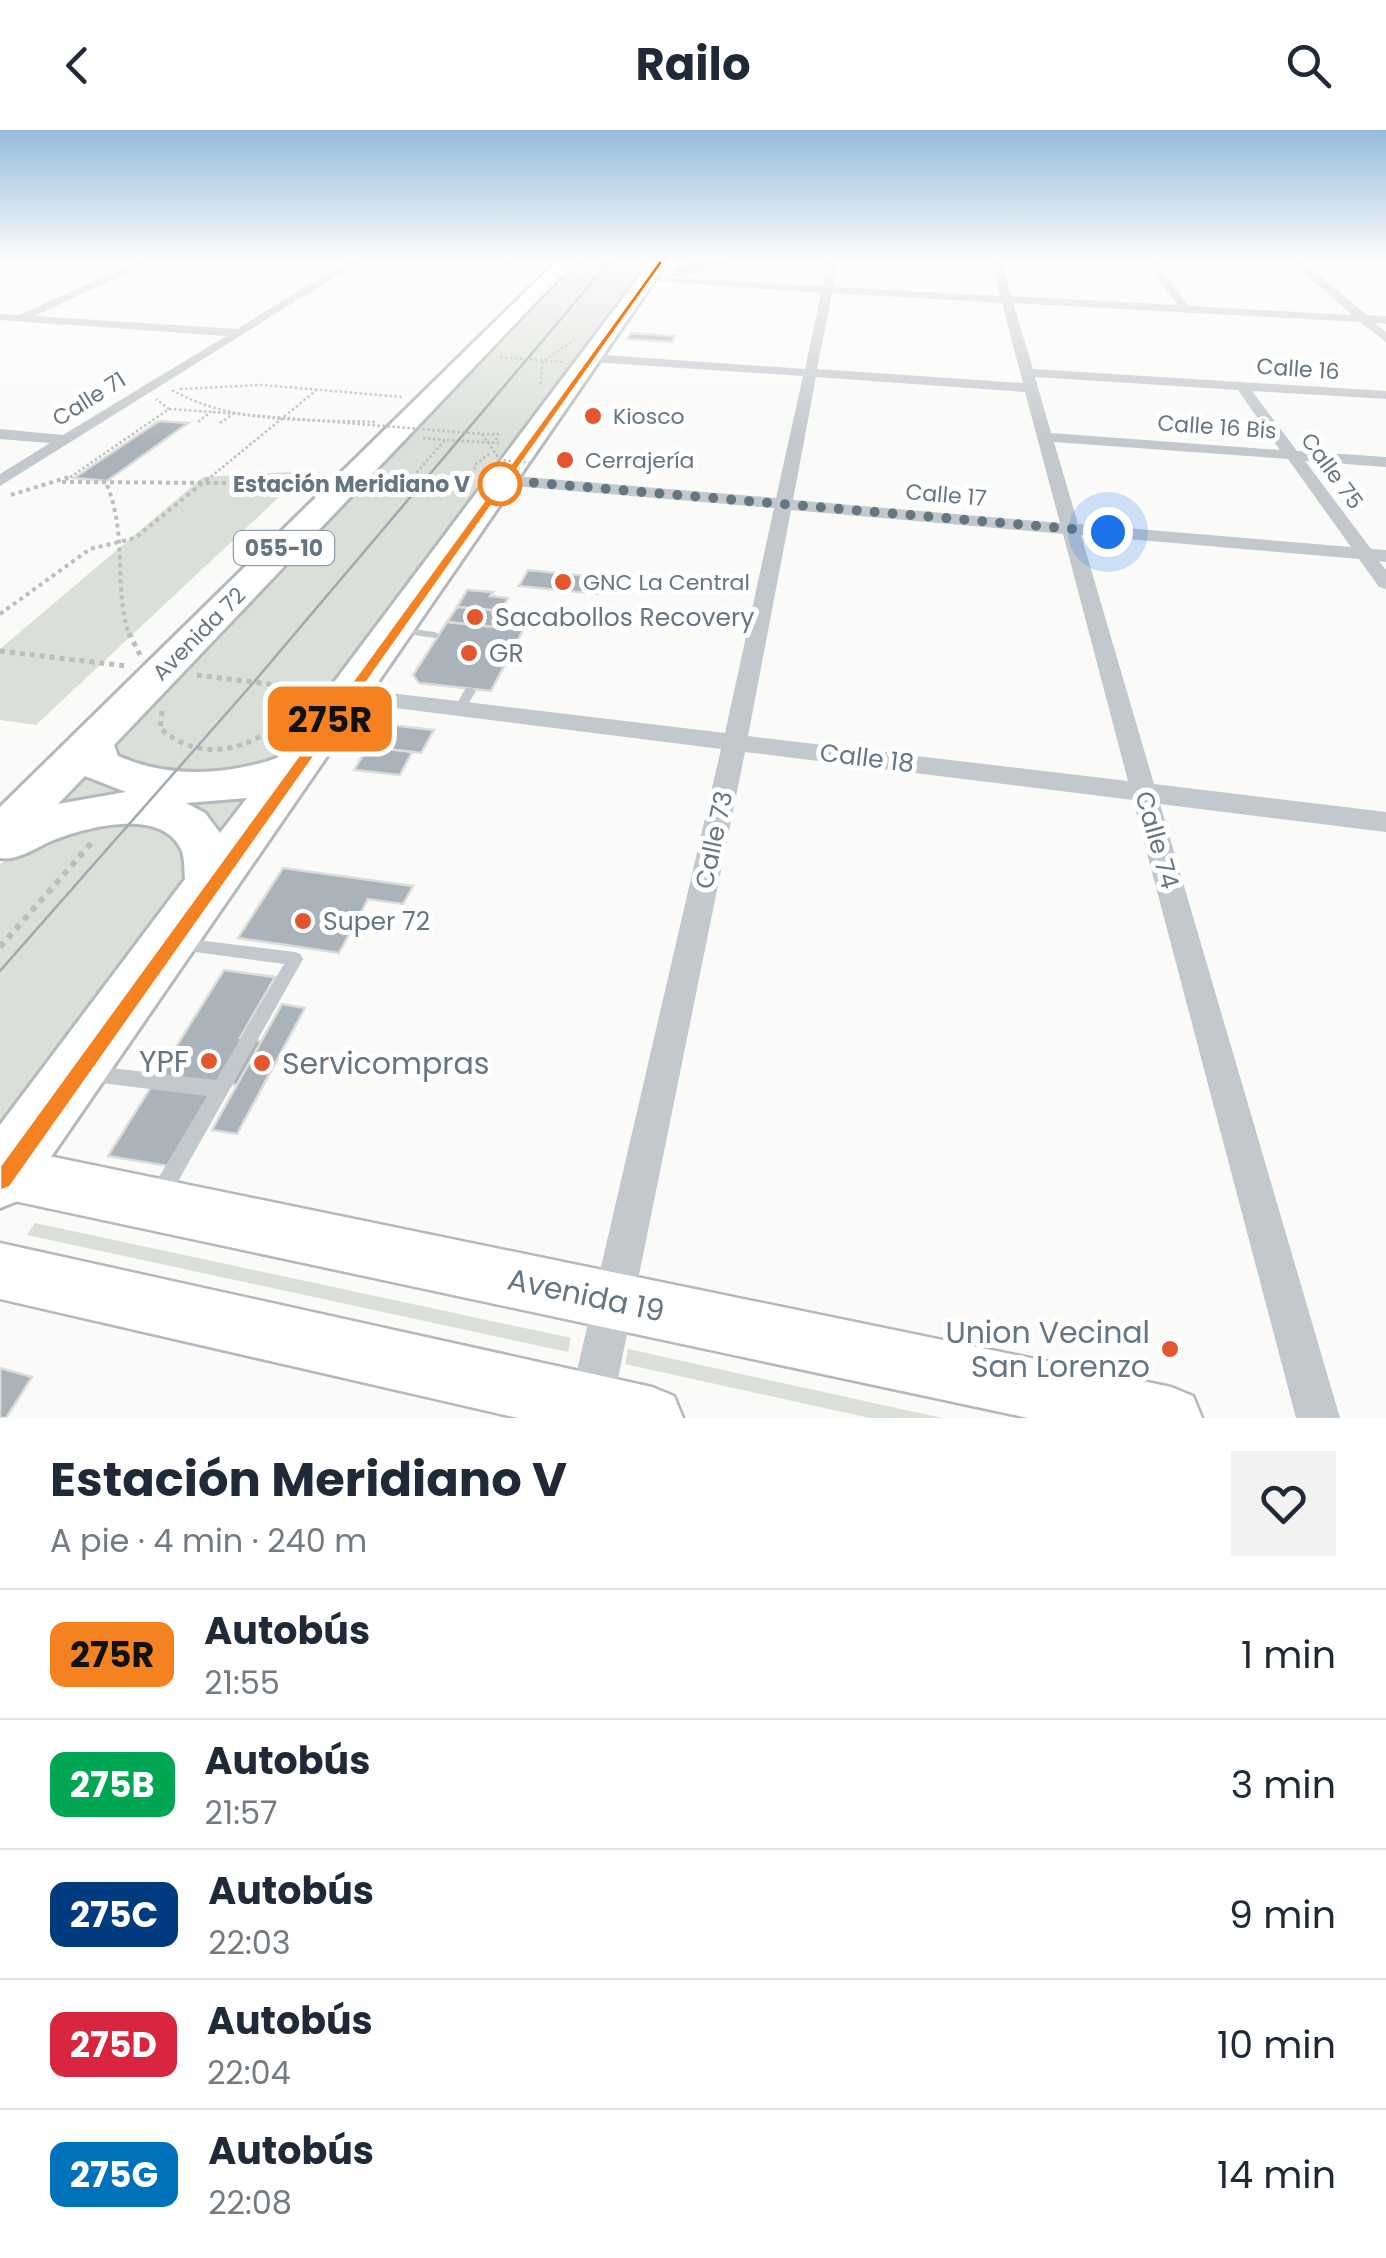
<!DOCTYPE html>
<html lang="es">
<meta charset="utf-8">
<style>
:root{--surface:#fff;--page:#f2f2f3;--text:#1f2937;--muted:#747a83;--line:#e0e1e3}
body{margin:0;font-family:Poppins,sans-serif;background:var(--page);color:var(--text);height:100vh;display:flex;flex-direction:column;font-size:38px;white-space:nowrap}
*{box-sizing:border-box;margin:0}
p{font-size:32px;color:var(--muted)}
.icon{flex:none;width:55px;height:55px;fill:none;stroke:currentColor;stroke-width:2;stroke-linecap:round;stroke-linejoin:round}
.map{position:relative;height:1288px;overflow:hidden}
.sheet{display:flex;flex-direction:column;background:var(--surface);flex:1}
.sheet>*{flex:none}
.badge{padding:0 20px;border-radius:15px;font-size:35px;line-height:65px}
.you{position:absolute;width:50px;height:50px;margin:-25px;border:8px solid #fff;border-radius:50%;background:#1a73e8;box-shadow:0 0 0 15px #1a73e833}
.map>.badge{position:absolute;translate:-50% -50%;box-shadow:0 0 0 5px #fff}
.round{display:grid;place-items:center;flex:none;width:105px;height:105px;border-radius:0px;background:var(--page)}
.overview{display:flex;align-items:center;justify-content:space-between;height:170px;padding:0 50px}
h1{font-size:48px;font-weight:700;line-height:75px}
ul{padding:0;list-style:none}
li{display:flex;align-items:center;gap:30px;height:130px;padding:0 50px;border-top:2px solid var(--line)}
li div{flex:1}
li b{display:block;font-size:38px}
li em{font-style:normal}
li .badge{min-width:110px;font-weight:700;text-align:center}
header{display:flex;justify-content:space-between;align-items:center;height:130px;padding:0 50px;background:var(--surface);font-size:45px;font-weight:700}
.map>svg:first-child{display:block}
.green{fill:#dadfd7}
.building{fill:#aab3b9;stroke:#dcdcda;stroke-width:2.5}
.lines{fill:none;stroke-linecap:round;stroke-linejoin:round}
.secondary-casing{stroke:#b3babf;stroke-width:5}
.trunk-casing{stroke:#b4b9bd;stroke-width:6}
.path-far3{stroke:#bbbfc2;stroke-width:2.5;stroke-dasharray:2.5 2.5;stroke-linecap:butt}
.path-far2{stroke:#bbbfc2;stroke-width:4;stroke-dasharray:4 4;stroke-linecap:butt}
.path-far1{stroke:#bbbfc2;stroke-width:5;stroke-dasharray:5 5;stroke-linecap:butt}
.path{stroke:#bbbfc2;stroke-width:6;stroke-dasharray:6 6;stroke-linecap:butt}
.service{fill:#c3c8cc;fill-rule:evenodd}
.minor{fill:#c3c8cc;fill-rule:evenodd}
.secondary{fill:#fff;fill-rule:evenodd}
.trunk{fill:#fff;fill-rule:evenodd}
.tram{stroke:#a2aab0;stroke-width:2.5}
.path-bridge{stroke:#bbbfc2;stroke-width:2.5;stroke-dasharray:2.5 2.5;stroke-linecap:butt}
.line{fill:#f58220;stroke:#fff;stroke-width:2.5}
.walk{stroke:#657683;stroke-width:10;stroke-dasharray:0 18}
.poi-dot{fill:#e4572e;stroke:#fff;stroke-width:4}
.stop-dot{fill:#fff;stroke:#f58220;stroke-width:5}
.labels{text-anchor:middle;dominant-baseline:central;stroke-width:10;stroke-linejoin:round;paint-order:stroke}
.far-street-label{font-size:22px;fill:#657683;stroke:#fff}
.far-poi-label{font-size:22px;fill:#657683;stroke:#fff;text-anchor:start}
.far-stop-label{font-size:22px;font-weight:bold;fill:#657683;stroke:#fff;text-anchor:end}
.shield{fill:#fff;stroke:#939fa8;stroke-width:2.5}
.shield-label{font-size:22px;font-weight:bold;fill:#657683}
.poi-label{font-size:25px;fill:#657683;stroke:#fff;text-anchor:start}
.street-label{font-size:25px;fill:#657683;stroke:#fff}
.near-poi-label{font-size:30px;fill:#657683;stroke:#fff;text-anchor:end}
.near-street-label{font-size:30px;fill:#657683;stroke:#fff}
</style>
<header><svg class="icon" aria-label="back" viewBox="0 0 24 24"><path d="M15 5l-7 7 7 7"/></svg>Railo<svg class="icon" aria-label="search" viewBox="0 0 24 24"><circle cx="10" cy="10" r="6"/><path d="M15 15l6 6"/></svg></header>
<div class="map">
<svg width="1386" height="1288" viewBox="0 0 1386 1288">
<rect width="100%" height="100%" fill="#fafaf8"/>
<!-- green -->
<g class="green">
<path d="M430,131H529L516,143L422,137Z"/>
<path d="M577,131H650L279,632L247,649L120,636L111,622L115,612Z"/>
<path d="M307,341L36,595L0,590V519L203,347Z"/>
<path d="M87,641L254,664L222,707L208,686L180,671L44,686Z"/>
<path d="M141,689C185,711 196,722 175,771L0,1004V734L52,704Z"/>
<path d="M35,1093L571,1208L568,1222L27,1105Z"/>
<path d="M628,1219L942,1288H870L625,1234Z"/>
</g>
<!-- building -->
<g class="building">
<path d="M689,131H733L730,139L685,137Z"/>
<path d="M677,136L685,137L710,138L707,143L690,142L687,147L670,146Z"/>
<path d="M631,203L675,206L672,212L627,209Z"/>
<path d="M159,291L188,293L107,351L74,348Z"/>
<path d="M528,440L606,448L598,464L519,456Z"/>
<path d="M467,460L493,462L490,466L508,468L501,481L457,477Z"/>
<path d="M457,477L501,481L493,497L447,492Z"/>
<path d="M447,492L523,500L491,561L419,553L413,545Z"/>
<path d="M383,594L434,600L421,623L368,617Z"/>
<path d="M368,617L412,622L400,645L354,640Z"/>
<path d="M283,738L413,756L403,774L368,769L339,823L238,808Z"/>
<path d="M224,840L275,847L240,908L262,911L237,955L217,952L168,1036L108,1026Z"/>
<path d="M282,874L305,878L237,1004L212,1000Z"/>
<path d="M0,1238L32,1247L6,1288H0Z"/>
</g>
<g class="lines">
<defs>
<g id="secondary">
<path d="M0,1016L1171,1257L1193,1266L1202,1288H1028L0,1068Z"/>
<path d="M0,1113L652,1257L674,1266L683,1288H518L0,1169Z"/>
</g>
<path id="trunk" d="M557,131H575L114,615L118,626C168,648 225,646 277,628L651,131H668L22,1069L0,1078V995L185,749C184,740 185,727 181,719C160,676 83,698 51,711C35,718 18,731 0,728V677ZM85,646L126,662L58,674ZM247,668L220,703L205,683L186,673Z"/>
</defs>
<!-- secondary casing -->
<use href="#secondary" class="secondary-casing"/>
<!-- trunk casing -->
<use href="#trunk" class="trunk-casing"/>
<!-- path-far3 -->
<g class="path-far3">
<path d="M572,149L621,152"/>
<path d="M500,227L563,232"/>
<path d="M540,254L543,231L575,210"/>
<path d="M180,259L262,255L403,267"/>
<path d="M172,260C233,295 308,289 376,292"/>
<path d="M169,279L213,282"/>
<path d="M198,292L208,284"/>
<path d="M220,293L233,284"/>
<path d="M482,304H498L495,313"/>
<path d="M423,308L445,310"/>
<path d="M471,349L476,334L490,323"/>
<path d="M66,350L169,279L156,269"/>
<path d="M207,350L319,258"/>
<path d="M266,350L323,345"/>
<path d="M410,350L445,310L499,313"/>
</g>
<!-- path-far2 -->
<g class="path-far2">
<path d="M62,352L224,353L297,347"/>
<path d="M107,355C128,407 113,454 129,506"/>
<path d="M377,356L402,358L412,347"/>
<path d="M11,365L69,347"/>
<path d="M0,484L90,419L135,408L210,347"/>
</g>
<!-- path-far1 -->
<g class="path-far1">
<path d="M129,503L140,525"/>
<path d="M0,521L126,536"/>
<path d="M197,545L315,560"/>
<path d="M162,581L160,598C203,637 257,618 295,580"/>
</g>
<!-- path -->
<path class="path" d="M0,817L94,710"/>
<!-- service -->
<g class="service">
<path d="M397,497L435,502L440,505L435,508L393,502V498Z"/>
<path d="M470,557L476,561L464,581L460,582L456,581L454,578L466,558Z"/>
<path d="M181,808L295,822L300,824L303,829L167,1071L160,1073L153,1071L151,1064L153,1057L207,966L93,952L87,950L85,944L87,938L93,936L216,950L284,834L181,820L176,819L174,814L176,809Z"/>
</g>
<!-- minor -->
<g class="minor">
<path d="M139,131H153L34,186L237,199L347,131H360L0,356V344L50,313L0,309V299L63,305L226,206L0,190V184L19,185Z"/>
<path d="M828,131H838L833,157L1000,166L991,131H1001L1011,166L1177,175L1146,131H1156L1189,176L1352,185L1291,131H1302L1367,185L1386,186V194L1375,193L1386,202V212L1360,192L1013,173L1033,239L1386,261V269L1252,261L1297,321L1386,327V337L1305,331L1371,419L1386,420V432L1379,431L1386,440V459L1379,457L1359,429L1081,405L1154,654L1386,682V702L1160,674L1340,1288H1296L1133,670L745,622L610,1288H566L721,619L348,572L337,565L348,558L725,603L774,378L503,355L495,350L503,345L776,368L803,246L591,232L585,228L591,224L805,239L821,163L642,150L647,147L823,156ZM832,163L1002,173L1023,253L817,239ZM816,247L1025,262L1060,393L793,370ZM1035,247L1238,260L1280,320L1051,303ZM1054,312L1288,329L1351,417L1078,394ZM791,380L1063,404L1128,651L748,606Z"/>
</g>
<!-- secondary -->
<use href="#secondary" class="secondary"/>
<!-- trunk -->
<use href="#trunk" class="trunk"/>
<!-- tram -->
<path class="tram" d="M0,841L254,552L610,131"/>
<!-- path-bridge -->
<path class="path-bridge" d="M213,282L482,304L500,330L533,333"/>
</g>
<!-- sky -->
<linearGradient id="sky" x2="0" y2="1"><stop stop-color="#96bcdc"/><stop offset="0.42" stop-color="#fdfdfc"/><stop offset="1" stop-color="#fdfdfc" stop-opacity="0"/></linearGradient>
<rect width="1386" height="312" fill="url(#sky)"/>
<!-- line -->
<path class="line" d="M660,129L663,133L10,1057L0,1061V1036Z"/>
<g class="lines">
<!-- walk -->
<path class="walk" d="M500,354L503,350L1108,402"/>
</g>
<!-- markers -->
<g class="poi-dot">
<circle cx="593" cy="286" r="10"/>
<circle cx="565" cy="330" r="10"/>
<circle cx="563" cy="452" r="10"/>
<circle cx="475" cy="487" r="10"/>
<circle cx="469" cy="523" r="10"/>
<circle cx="303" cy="791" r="10"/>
<circle cx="209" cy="931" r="10"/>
<circle cx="262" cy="933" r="10"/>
<circle cx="1170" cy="1219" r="10"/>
</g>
<circle class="stop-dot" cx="500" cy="354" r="20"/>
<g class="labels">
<!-- far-street labels -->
<g class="far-street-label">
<text transform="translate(1298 239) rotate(4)">Calle 16</text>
<text transform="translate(89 269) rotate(-32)">Calle 71</text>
<text transform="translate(1217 297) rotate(4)">Calle 16 Bis</text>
<text transform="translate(1332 341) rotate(54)">Calle 75</text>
<text transform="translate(946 365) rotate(5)">Calle 17</text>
<text transform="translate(199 504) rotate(-45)">Avenida 72</text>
</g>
<!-- far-poi labels -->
<g class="far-poi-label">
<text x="613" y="286">Kiosco</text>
<text x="585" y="330">Cerrajería</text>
<text x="583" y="452">GNC La Central</text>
</g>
<!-- far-stop labels -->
<g class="far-stop-label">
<text x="470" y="354">Estación Meridiano V</text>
</g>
<!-- shield labels -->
<rect class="shield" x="234" y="401" width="100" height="34" rx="8"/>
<g class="shield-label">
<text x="284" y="418">055-10</text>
</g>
<!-- poi labels -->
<g class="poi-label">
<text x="495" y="487">Sacabollos Recovery</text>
<text x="489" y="523">GR</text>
<text x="323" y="791">Super 72</text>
</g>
<!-- street labels -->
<g class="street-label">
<text transform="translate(867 628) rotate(7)">Calle 18</text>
<text transform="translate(714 710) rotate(-78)">Calle 73</text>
<text transform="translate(1157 710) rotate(74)">Calle 74</text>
</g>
<!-- near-poi labels -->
<g class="near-poi-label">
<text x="189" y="931">YPF</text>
<text x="282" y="933" text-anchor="start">Servicompras</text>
<text x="1150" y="1202">Union Vecinal<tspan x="1150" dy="34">San Lorenzo</tspan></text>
</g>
<!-- near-street labels -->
<g class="near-street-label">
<text transform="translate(586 1165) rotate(12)">Avenida 19</text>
</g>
</g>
</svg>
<div class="you" style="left:1108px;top:402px"></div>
<b class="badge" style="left:330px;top:589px;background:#f58220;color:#111">275R</b>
</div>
<section class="sheet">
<div class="overview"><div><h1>Estación Meridiano V</h1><p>A pie · 4 min · 240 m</p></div><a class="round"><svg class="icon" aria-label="heart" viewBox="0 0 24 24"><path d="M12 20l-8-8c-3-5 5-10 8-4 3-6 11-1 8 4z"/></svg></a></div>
<ul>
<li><span class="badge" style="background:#f58220;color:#111">275R</span><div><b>Autobús</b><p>21:55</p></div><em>1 min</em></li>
<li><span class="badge" style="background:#00a651;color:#fff">275B</span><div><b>Autobús</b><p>21:57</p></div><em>3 min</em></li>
<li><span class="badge" style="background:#003b80;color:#fff">275C</span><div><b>Autobús</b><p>22:03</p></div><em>9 min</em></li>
<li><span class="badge" style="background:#d7263d;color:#fff">275D</span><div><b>Autobús</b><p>22:04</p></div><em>10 min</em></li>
<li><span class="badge" style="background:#0072bc;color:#fff">275G</span><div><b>Autobús</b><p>22:08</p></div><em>14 min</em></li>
</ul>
</section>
